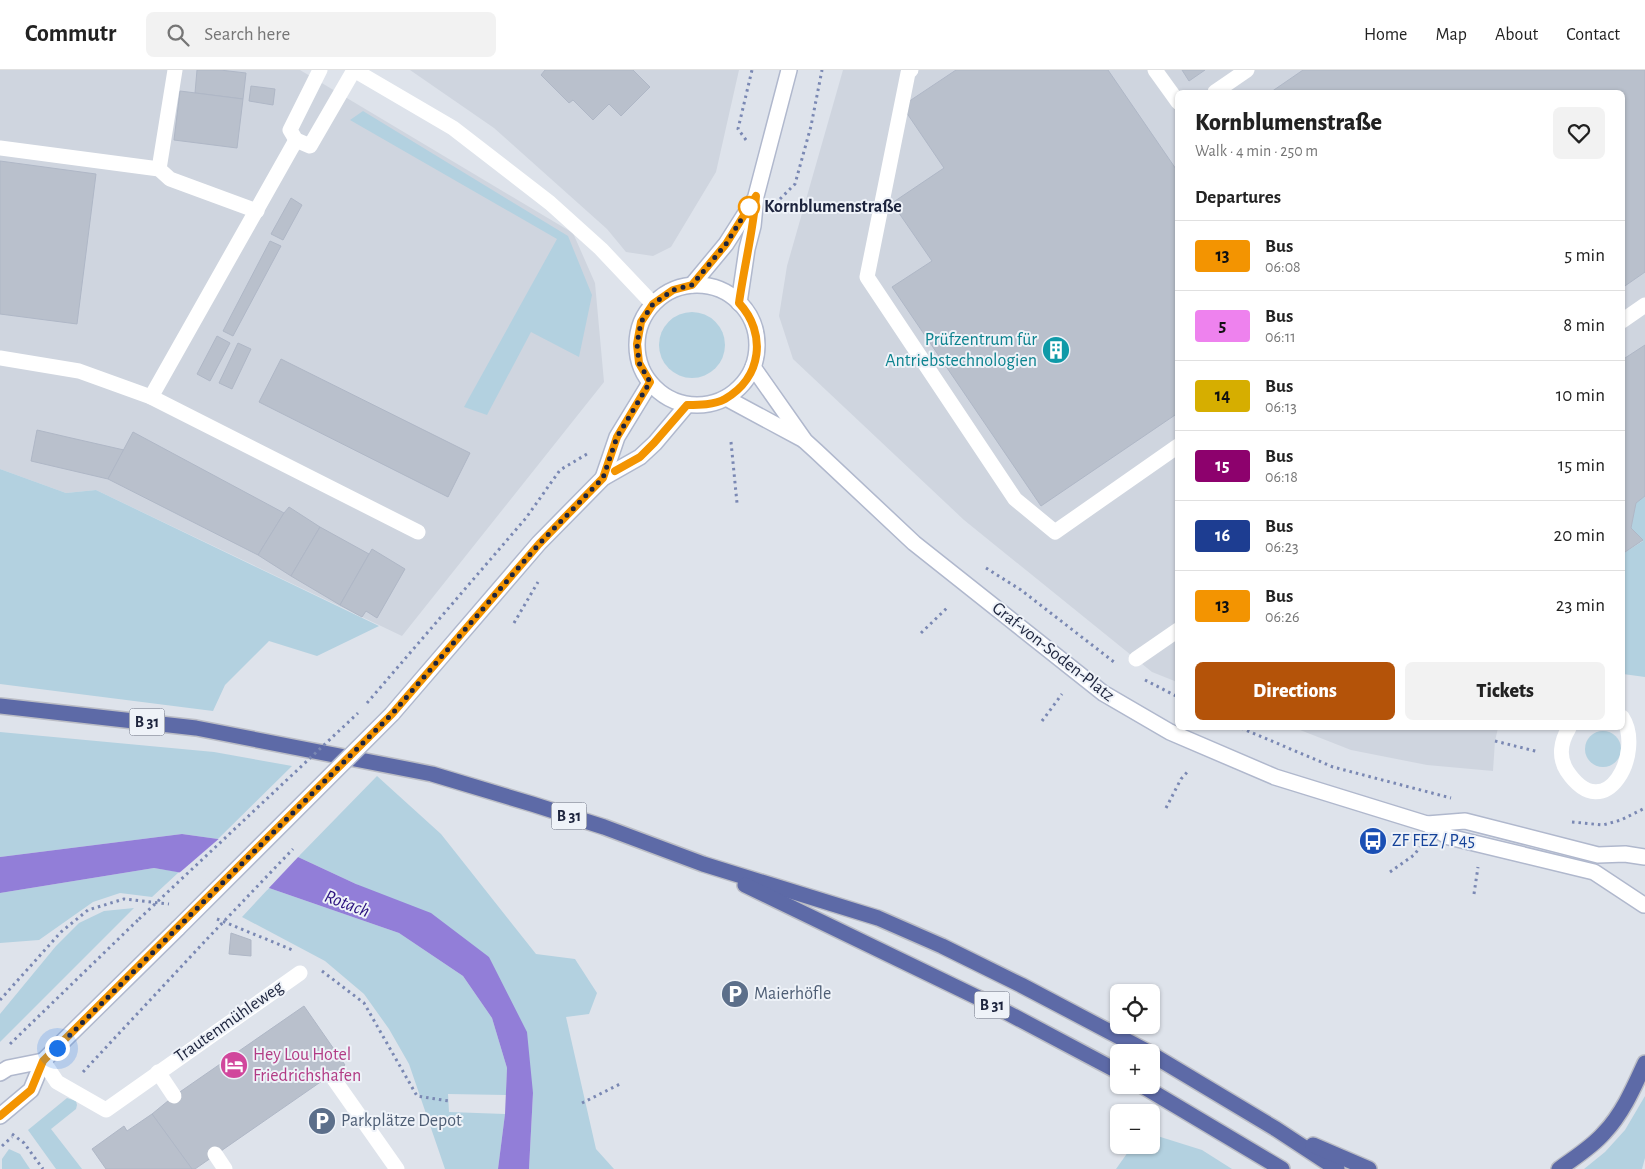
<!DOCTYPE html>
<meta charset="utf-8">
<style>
:root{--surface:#fff;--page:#f2f2f2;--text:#222;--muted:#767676;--line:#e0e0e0;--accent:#b45309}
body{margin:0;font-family:"Alegreya Sans",sans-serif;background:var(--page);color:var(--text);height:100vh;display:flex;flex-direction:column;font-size:19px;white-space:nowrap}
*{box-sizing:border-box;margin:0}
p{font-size:16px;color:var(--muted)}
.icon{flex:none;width:28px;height:28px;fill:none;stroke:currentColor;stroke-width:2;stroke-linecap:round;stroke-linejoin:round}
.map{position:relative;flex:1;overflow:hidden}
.sheet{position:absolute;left:1175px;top:20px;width:450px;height:640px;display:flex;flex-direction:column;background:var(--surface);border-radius:8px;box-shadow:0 1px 4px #0004}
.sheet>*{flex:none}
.badge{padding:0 10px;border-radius:4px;font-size:18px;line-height:32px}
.tools{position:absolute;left:1110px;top:914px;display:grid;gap:10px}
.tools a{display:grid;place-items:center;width:50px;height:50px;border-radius:8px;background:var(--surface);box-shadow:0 1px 4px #0004;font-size:25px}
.you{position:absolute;width:25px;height:25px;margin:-12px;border:4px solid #fff;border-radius:50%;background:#1a73e8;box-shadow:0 0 0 8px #1a73e833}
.map>.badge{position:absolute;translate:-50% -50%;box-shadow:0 0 0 2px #fff}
h2{padding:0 20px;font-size:19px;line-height:45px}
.round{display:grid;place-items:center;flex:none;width:52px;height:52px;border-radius:8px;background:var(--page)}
.head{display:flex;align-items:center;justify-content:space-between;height:85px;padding:0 20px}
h1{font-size:24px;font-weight:800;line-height:38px}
.button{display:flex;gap:10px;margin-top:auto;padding:10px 20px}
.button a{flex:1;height:58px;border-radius:8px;background:var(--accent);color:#fff;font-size:20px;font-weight:800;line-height:58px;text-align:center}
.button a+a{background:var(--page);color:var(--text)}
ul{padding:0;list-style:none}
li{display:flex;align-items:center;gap:15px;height:70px;padding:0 20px;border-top:1px solid var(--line)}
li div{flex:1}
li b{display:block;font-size:19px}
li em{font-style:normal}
li .badge{min-width:55px;font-weight:700;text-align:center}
header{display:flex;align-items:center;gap:30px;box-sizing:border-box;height:70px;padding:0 25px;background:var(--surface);border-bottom:1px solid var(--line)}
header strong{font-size:24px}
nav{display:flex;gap:28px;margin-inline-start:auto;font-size:18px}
.search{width:350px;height:45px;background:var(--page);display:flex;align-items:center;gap:12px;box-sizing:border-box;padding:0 18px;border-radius:8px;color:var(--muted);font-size:19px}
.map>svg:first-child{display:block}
.built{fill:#cfd5df}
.green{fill:#b3d1e0}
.water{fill:#927ed8}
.pier{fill:#dee3eb}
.building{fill:#b9c0cc;stroke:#afb7c6}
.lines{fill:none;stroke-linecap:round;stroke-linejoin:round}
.secondary-casing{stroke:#b0b8cd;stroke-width:18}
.primary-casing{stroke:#bbbdc5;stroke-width:18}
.path{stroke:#7a88b3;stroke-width:3;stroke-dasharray:2.5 4;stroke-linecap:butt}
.lane{stroke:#fff;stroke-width:15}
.street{stroke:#fff;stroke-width:15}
.secondary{stroke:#fff;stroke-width:15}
.primary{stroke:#5d6aa7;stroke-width:15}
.secondary-bridge-casing{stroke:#b0b8cd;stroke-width:18;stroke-linecap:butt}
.path-bridge{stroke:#7a88b3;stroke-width:3;stroke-dasharray:2.5 4;stroke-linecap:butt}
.secondary-bridge{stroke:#fff;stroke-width:15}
.line-casing{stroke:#fff;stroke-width:11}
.line{stroke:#f39401;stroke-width:8}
.walk{stroke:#1d243d;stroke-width:5;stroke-dasharray:0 9}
.stop-dot{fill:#fff;stroke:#f39401;stroke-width:2.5}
.labels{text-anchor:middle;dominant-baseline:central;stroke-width:4;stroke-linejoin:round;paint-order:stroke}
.shield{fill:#eef2f8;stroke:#5c6275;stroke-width:1}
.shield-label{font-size:16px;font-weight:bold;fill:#1d243d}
.stop-label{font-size:18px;font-weight:bold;fill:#1d243d;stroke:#eef2f8;text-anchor:start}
.culture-label{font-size:18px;fill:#0d838f;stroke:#eef2f8;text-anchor:end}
.street-label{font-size:18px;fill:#1d243d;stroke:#eef2f8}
.transit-label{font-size:18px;fill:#164399;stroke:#eef2f8;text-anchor:start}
.service-label{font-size:18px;fill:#4e5e75;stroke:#eef2f8;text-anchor:start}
.hotel-label{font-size:18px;fill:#b23c85;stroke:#eef2f8;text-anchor:start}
.water-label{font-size:19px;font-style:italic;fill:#2b117f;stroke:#eef2f8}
</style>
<header>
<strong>Commutr</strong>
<div class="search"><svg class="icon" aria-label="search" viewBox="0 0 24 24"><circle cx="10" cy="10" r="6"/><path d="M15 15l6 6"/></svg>Search here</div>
<nav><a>Home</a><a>Map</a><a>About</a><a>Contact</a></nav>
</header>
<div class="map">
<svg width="1645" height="1099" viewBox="0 0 1645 1099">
<rect width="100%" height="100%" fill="#dee3eb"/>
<!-- built -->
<g class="built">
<path d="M0,0H300L573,163L595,213L604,312L402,566L96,420L66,423L0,399Z"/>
<path d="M410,0H739L716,102L671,177L653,186L626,182L607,159L494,58Z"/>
<path d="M843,0H1645V426L1636,433L1643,470L1623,484L1622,22H1178L1177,612L1152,602L964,450L793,289L779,246L787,196Z"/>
<path d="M1295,658H1498L1495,671L1493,701L1427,695L1351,680Z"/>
</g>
<!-- green -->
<g class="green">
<path d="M363,41L568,166L592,225L579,287L531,262L487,345L464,337L557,169L350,50Z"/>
<circle cx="692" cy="275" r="33"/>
<path d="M0,399L66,423L96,420L379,556L317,586L269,571L225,615L213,641L0,614Z"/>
<path d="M1645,426V607L1623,604L1622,484L1643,471L1631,458L1636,433Z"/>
<circle cx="1603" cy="679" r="18"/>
<path d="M0,662L214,682L292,696L218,769L182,764L0,787Z"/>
<path d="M377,706L441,764L536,884L575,889L597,923L589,944L566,947L596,1079L614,1099H529L533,1023L489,887L356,814L298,787Z"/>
<path d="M154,798L179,802L152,827L120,823L93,832L39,870L0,873V823Z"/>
<path d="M269,818L399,863L463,906L492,948L507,998L506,1025L448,1024L449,1042L505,1044L498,1099H445L409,994L389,959L364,924L325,891L242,847Z"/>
<path d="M134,838L0,972V944L56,876L79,853L104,841Z"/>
<path d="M1645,1026V1088L1642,1099H1584L1605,1082L1625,1060Z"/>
<path d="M67,1028L76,1031L77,1035L76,1039L51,1059L82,1099H56L28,1060Z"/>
<path d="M1151,1064L1202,1080L1232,1099H1116L1133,1075H1151Z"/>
<path d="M9,1079L20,1084L30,1099H2V1089Z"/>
</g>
<!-- water -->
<path class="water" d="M182,764L218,769L298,787L356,814L431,843L489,887L527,962L533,1023L529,1099H498L505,1044L507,998L492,948L463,906L399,863L269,818L154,798L0,823V787Z"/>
<!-- pier -->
<path class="pier" d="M221,767L300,785L267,820L178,804Z"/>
<!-- building -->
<g class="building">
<path d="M197,0H220L246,3L243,29L195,23Z"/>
<path d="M545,0H633L650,17L621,46L609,34L593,50L573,30L569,33L541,5Z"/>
<path d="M956,0H1108L1178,102V343L1041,436L892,217L932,191L892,133L944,98L902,36Z"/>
<path d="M1182,0H1205L1189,11Z"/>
<path d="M1303,0H1645V202L1622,218V22H1271Z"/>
<path d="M251,16L275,19L273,35L249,31Z"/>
<path d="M180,21L243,29L237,78L174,70Z"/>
<path d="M0,91L96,104L77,254L0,244Z"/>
<path d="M291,128L302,135L283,170L271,164Z"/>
<path d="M270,171L281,176L233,266L223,261Z"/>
<path d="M217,266L230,273L210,311L197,304Z"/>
<path d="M238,273L251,279L232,319L219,313Z"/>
<path d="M1645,275V426L1636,433L1631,458L1643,470L1622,484V290Z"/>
<path d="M281,289L470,383L448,427L259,332Z"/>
<path d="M37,360L67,367L124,380L108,409L31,391Z"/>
<path d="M133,362L284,443L258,485L108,409Z"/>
<path d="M289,437L320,457L291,506L258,485L284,443Z"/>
<path d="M320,457L369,484L340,535L291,506Z"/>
<path d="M372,479L405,499L377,548L366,541L362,547L340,535Z"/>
<path d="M231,863L251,870V886L229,884Z"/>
<path d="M304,936L345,995L195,1099H192L152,1044L174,1026Z"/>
<path d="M152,1044L192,1099H106L92,1079L124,1056L127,1061Z"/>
</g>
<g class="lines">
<defs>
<g id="secondary">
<path d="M692,215L726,174L754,130"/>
<circle cx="697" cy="275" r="60"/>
<path d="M739,233L747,179L753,156L756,126L789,0"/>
<path d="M753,297L805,371L816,381L914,473L1103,623L1170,662L1275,707L1427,754L1449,767L1594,802L1644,835"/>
<path d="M726,328L804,370"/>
<path d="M603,408L617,367L650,313"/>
<path d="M392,644L539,473L603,408L640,387L655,373L687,335"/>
<path d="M1427,754L1465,751L1598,785L1625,784L1645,787"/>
<path d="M0,1003L8,998L43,991"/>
<path d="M0,1046L31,1020L43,991L178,858"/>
</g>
<g id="primary">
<path d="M0,636L196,658L432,704L532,734L604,757L703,794L878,848L942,876L1021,915L1148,982"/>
<path d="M745,815L989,933L1119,1002"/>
<path d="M1151,984L1276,1059L1337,1099"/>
<path d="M1141,1015L1282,1099"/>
<path d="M1313,1075L1369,1099"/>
<path d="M1559,1099C1574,1088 1592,1077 1604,1063C1623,1043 1634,1017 1645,993"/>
</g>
</defs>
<!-- secondary casing -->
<use href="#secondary" class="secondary-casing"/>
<!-- primary casing -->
<use href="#primary" class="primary-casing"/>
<!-- path -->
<g class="path">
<path d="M746,70L738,59L752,0"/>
<path d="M780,129L795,114L811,56L822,0"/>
<path d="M731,372L737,433"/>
<path d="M986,498L1021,520L1114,592"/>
<path d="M514,553L538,512"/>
<path d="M921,563L949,536"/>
<path d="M1145,610L1178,627"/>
<path d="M367,633L526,448L560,400L587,384"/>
<path d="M1042,651L1062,624"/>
<path d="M1241,658L1333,697L1451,728"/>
<path d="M1495,671L1539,682"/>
<path d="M1166,738L1181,709L1189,700"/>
<path d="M1572,752L1603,755L1621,750L1645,738"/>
<path d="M1390,802L1414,785L1420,777"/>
<path d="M1474,824L1478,797"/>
<path d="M217,849L295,881"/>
<path d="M322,901L364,933L417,1026L449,1031"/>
<path d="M0,930L61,862L88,840L124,829L169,834"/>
<path d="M10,974L139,849"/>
<path d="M83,1002L207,869"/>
<path d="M582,1033L622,1013"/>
<path d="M12,1064L24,1073L43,1099"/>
<path d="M2,1076L12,1067"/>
</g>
<!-- lane -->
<g class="lane">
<path d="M320,0L290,60L296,70L310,76L354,0"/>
<path d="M911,0L908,3L867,207L1015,429L1055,462L1178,376"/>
<path d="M1155,0L1178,32"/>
<path d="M1215,22L1247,0"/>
<path d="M0,78L159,99L170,109L257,141"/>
<path d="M159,99L175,0"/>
<path d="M1622,251L1645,235"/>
<path d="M0,288L79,301L151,327L418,462"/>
<path d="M151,327L296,70"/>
<path d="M1136,589L1178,560"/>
<path d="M1569,658C1561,671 1558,687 1567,701C1606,759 1645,681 1622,647"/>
<path d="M43,991L57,1012L106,1040L300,903"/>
<path d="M158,1002L174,1026"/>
<path d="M333,1008L397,1099"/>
<path d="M215,1084L225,1099"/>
</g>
<!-- street -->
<path class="street" d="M354,0L453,58L550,133L601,179L653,234"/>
<!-- secondary -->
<use href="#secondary" class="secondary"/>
<!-- primary -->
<use href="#primary" class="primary"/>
<defs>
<path id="secondary-bridge" d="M178,858L392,644"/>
</defs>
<!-- secondary-bridge casing -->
<use href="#secondary-bridge" class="secondary-bridge-casing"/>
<!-- path-bridge -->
<g class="path-bridge">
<path d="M139,849L358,643"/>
<path d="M207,869L293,779"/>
</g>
<!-- secondary-bridge -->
<use href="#secondary-bridge" class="secondary-bridge"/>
</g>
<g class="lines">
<defs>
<path id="line" d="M0,1046L31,1020L43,991L392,644L539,474L603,408L617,367L650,312L639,293L637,274L641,252L653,234L673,220L692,215L726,174L756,126C753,162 744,197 739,233C767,263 762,308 725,329C714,335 699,335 687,335L654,373L640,387L615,401"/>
</defs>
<!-- line casing -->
<use href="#line" class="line-casing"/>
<!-- line -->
<use href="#line" class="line"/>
<!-- walk -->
<path class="walk" d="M57,978L392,644L539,474L603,408L617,367L650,312L639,293L637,274L641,252L653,234L673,220L692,215L726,174L749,137"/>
</g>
<!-- icons -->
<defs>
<symbol id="building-disc" viewBox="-11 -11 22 22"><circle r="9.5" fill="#0f9aa8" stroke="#eef2f8"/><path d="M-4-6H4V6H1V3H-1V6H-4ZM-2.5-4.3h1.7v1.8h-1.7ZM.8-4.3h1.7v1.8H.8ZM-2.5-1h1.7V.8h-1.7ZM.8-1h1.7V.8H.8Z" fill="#fff"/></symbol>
<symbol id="bus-disc" viewBox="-11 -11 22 22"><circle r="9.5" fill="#1a4fb4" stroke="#eef2f8"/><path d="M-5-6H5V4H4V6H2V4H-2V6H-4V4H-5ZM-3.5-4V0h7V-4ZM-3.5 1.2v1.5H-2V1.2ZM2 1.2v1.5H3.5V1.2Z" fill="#fff"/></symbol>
<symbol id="parking-disc" viewBox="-11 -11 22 22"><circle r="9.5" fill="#5c6f8a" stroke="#eef2f8"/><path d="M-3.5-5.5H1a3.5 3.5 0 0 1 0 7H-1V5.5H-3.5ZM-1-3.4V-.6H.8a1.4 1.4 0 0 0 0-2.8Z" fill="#fff"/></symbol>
<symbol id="hotel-disc" viewBox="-11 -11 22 22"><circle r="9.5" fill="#d1479c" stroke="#eef2f8"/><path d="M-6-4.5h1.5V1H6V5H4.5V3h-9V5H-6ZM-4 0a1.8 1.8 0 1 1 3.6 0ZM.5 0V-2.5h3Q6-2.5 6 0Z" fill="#fff"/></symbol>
</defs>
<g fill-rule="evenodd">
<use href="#building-disc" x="1040" y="264" width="32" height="32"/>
<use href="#bus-disc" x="1357" y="755" width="32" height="32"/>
<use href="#parking-disc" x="719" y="908" width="32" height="32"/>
<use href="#hotel-disc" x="218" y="979" width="32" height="32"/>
<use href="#parking-disc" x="306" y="1035" width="32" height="32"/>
</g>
<!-- markers -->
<circle class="stop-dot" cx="749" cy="137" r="10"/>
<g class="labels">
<!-- shield labels -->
<g class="shield">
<rect x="129.5" y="638.5" width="35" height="27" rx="4"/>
<rect x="551.5" y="732.5" width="35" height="27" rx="4"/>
<rect x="974.5" y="921.5" width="35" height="27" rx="4"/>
</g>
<g class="shield-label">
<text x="147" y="652">B 31</text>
<text x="569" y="746">B 31</text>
<text x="992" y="935">B 31</text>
</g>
<!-- stop labels -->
<g class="stop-label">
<text x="764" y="137">Kornblumenstraße</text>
</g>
<!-- culture labels -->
<g class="culture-label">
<text x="1037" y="270">Prüfzentrum für<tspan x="1037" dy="21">Antriebstechnologien</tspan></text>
</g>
<!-- street labels -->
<g class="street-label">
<text transform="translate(1053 582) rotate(38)">Graf-von-Soden-Platz</text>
<text transform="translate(229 952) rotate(-35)">Trautenmühleweg</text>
</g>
<!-- transit labels -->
<g class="transit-label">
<text x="1392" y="771">ZF FEZ / P45</text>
</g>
<!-- service labels -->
<g class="service-label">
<text x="754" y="924">Maierhöfle</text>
<text x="341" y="1051">Parkplätze Depot</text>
</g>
<!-- hotel labels -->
<g class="hotel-label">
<text x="253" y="985">Hey Lou Hotel<tspan x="253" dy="21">Friedrichshafen</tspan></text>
</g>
<!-- water labels -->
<g class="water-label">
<text transform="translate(347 834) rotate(21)">Rotach</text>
</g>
</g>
</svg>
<div class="tools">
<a><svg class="icon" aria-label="locate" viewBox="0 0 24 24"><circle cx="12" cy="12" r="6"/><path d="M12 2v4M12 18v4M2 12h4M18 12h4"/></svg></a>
<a>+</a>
<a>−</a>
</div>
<div class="you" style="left:57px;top:978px"></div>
<section class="sheet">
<div class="head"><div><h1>Kornblumenstraße</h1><p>Walk · 4 min · 250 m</p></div><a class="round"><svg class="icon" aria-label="heart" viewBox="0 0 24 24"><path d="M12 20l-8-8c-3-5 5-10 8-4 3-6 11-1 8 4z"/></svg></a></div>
<h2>Departures</h2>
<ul>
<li><span class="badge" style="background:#f39401;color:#111">13</span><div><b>Bus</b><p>06:08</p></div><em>5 min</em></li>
<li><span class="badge" style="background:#ee82ee;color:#111">5</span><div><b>Bus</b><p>06:11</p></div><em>8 min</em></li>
<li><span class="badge" style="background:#d6ae00;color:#111">14</span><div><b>Bus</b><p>06:13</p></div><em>10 min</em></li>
<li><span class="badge" style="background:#8d016d;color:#fff">15</span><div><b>Bus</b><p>06:18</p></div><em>15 min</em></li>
<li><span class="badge" style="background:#1d3d91;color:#fff">16</span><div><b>Bus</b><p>06:23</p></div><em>20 min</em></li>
<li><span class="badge" style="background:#f39401;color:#111">13</span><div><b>Bus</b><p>06:26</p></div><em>23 min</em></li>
</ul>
<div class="button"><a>Directions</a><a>Tickets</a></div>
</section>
</div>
